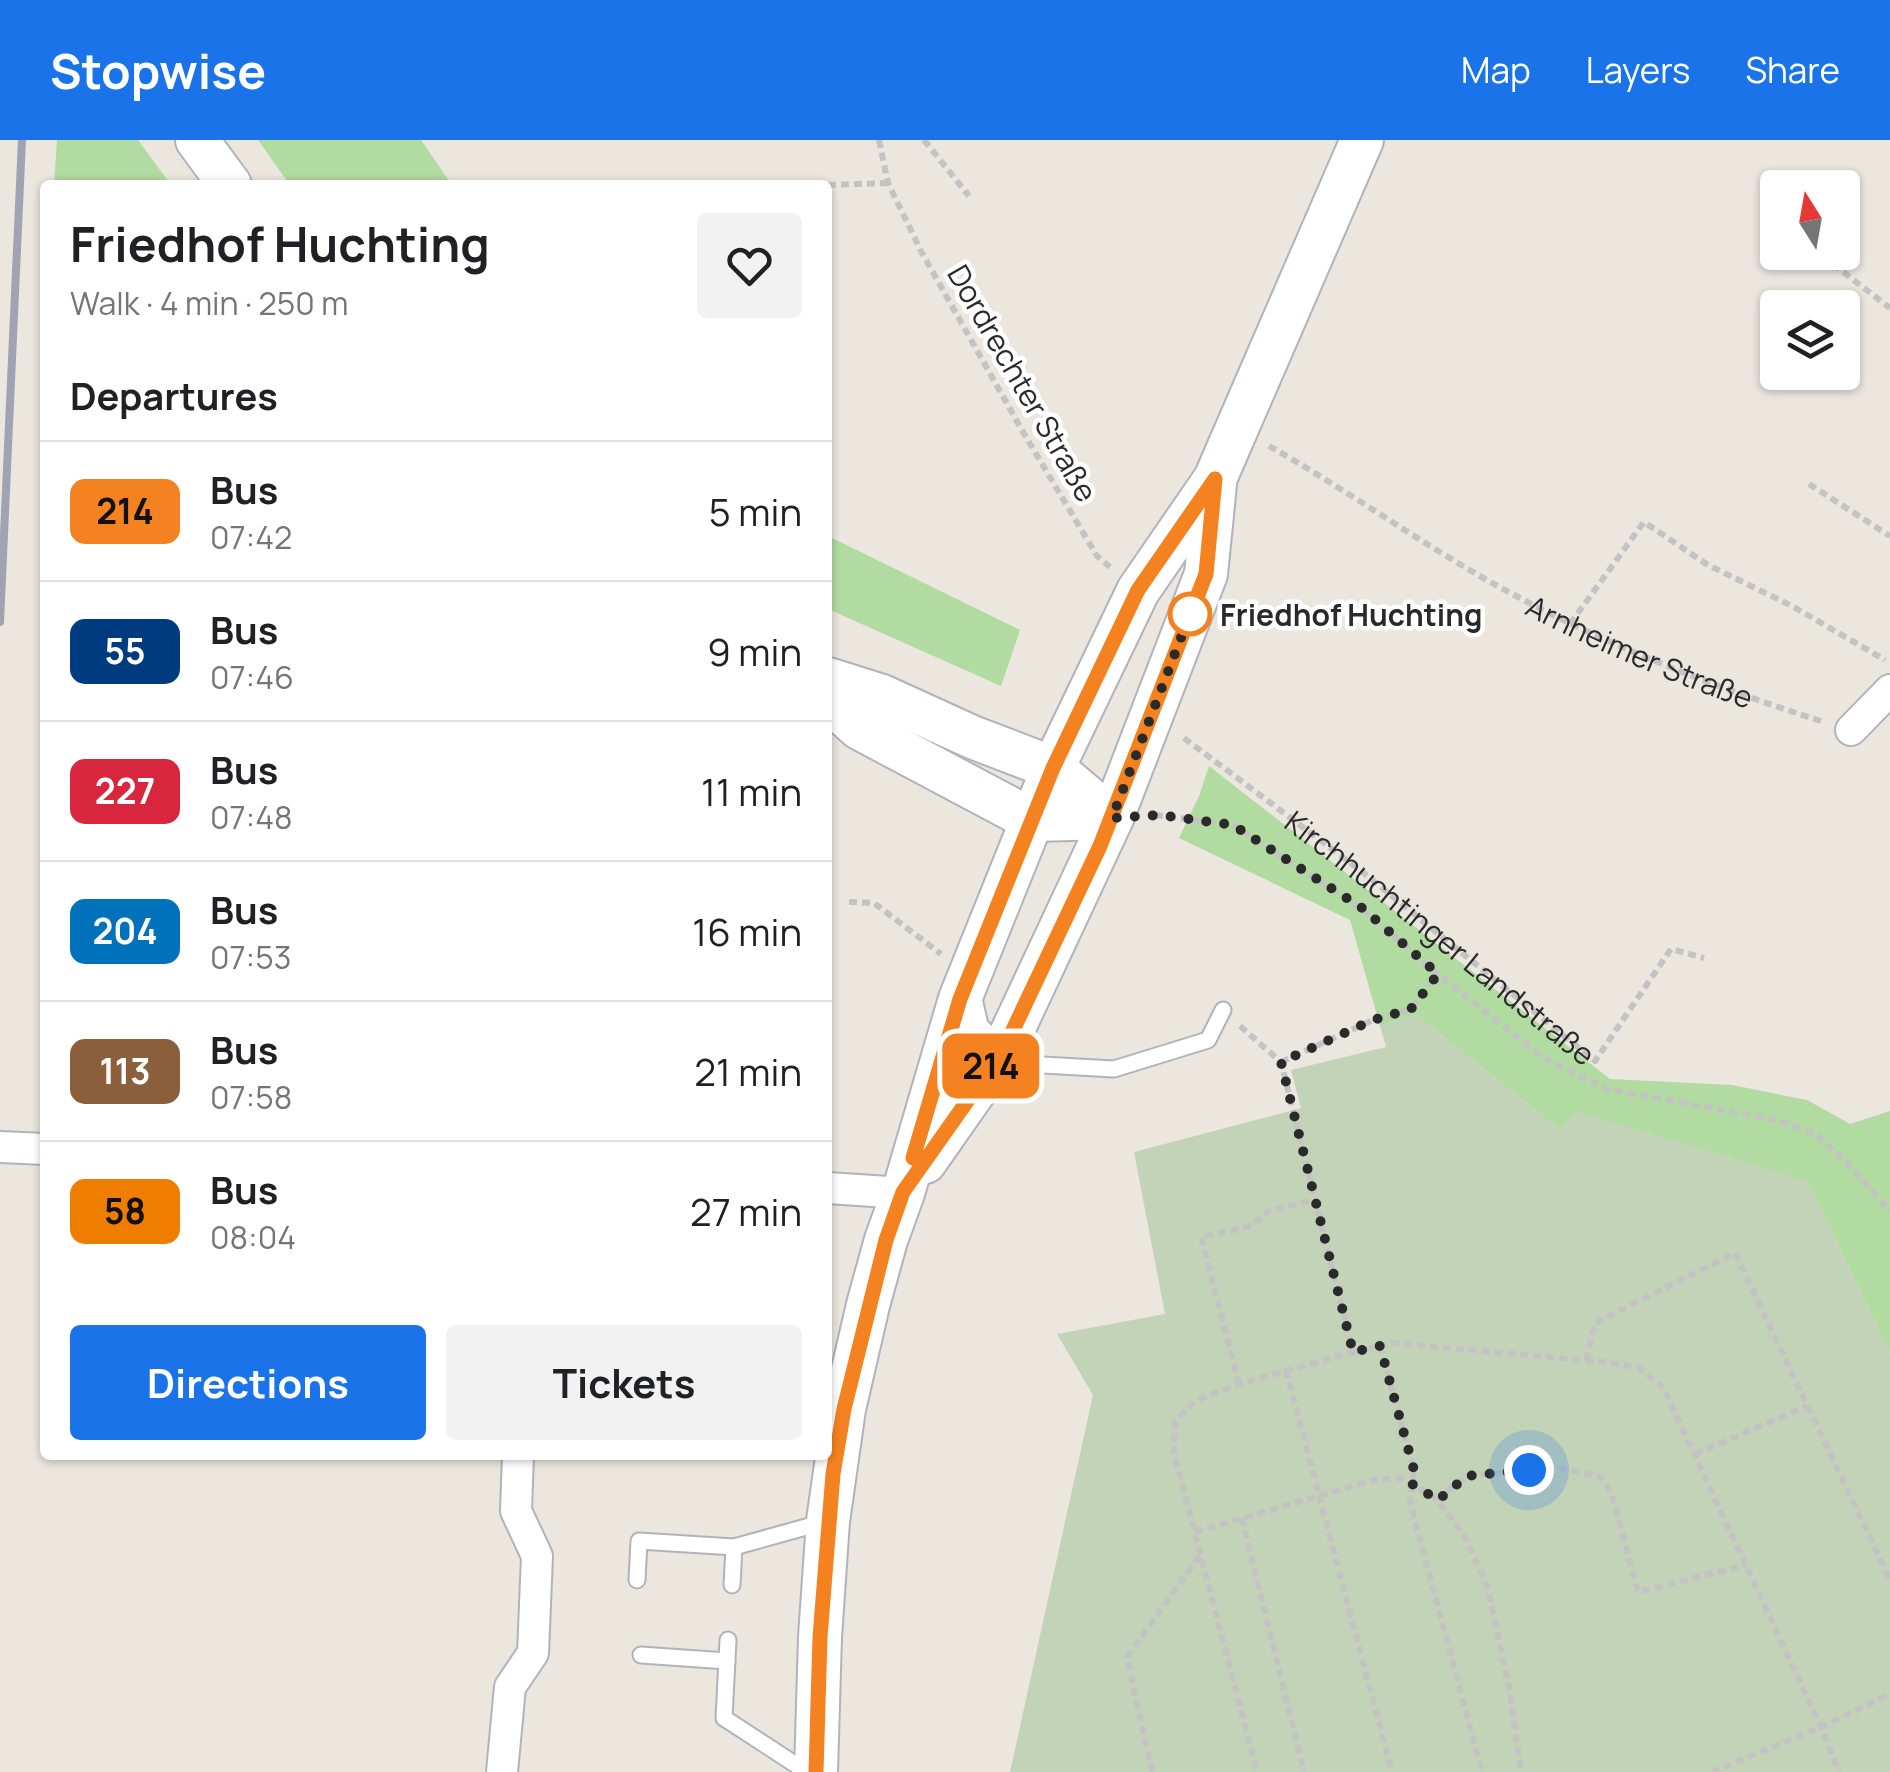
<!DOCTYPE html>
<meta charset="utf-8">
<style>
:root{--surface:#fff;--page:#f2f2f2;--text:#202124;--muted:#757577;--line:#e0e0e0;--accent:#1a73e8}
body{margin:0;font-family:Manrope,sans-serif;background:var(--page);color:var(--text);height:100vh;display:flex;flex-direction:column;font-size:38px;white-space:nowrap}
*{box-sizing:border-box;margin:0}
p{font-size:32px;color:var(--muted)}
.icon{flex:none;width:55px;height:55px;fill:none;stroke:currentColor;stroke-width:2;stroke-linecap:round;stroke-linejoin:round}
.map{position:relative;flex:1;overflow:hidden}
.side{position:absolute;left:40px;top:40px;width:792px;height:1280px;display:flex;flex-direction:column;background:var(--surface);border-radius:10px;box-shadow:0 2px 8px #0004}
.side>*{flex:none}
.badge{padding:0 20px;border-radius:15px;font-size:35px;line-height:65px}
.needle{width:65px;rotate:349deg}
.controls{position:absolute;left:1760px;top:30px;display:grid;gap:20px}
.controls a{display:grid;place-items:center;width:100px;height:100px;border-radius:10px;background:var(--surface);box-shadow:0 2px 8px #0004;font-size:50px}
.you{position:absolute;width:50px;height:50px;margin:-25px;border:8px solid #fff;border-radius:50%;background:#1a73e8;box-shadow:0 0 0 15px #1a73e833}
.map>.badge{position:absolute;translate:-50% -50%;box-shadow:0 0 0 5px #fff}
h2{padding:0 30px;font-size:38px;line-height:90px}
.round{display:grid;place-items:center;flex:none;width:105px;height:105px;border-radius:10px;background:var(--page)}
.headline{display:flex;align-items:center;justify-content:space-between;height:170px;padding:0 30px}
h1{font-size:48px;font-weight:700;line-height:75px}
.primary-button{display:flex;gap:20px;margin-top:auto;padding:20px 30px}
.primary-button a{flex:1;height:115px;border-radius:10px;background:var(--accent);color:#fff;font-size:40px;font-weight:700;line-height:115px;text-align:center}
.primary-button a+a{background:var(--page);color:var(--text)}
ul{padding:0;list-style:none}
li{display:flex;align-items:center;gap:30px;height:140px;padding:0 30px;border-top:2px solid var(--line)}
li div{flex:1}
li b{display:block;font-size:38px}
li em{font-style:normal}
li .badge{min-width:110px;font-weight:700;text-align:center}
header{display:flex;align-items:center;gap:60px;box-sizing:border-box;height:140px;padding:0 50px;background:var(--accent);color:#fff}
header strong{font-size:48px}
nav{display:flex;gap:55px;margin-inline-start:auto;font-size:35px}
.map>svg:first-child{display:block}
.green{fill:#b1dba0}
.cemetery{fill:#c3d3b7}
.lines{fill:none;stroke-linecap:round;stroke-linejoin:round}
.service-casing{stroke:#b1b3bc;stroke-width:19}
.minor-casing{stroke:#b1b3bc;stroke-width:34}
.secondary-casing{stroke:#b1b3bc;stroke-width:46}
.path{stroke:#c3c3c3;stroke-width:6;stroke-dasharray:8 5;stroke-linecap:butt}
.service{stroke:#fff;stroke-width:15}
.minor{stroke:#fff;stroke-width:30}
.secondary{stroke:#fff;stroke-width:42}
.rail{stroke:#a1a3b2;stroke-width:8}
.line-casing{stroke:#fff;stroke-width:22}
.line{stroke:#f58220;stroke-width:15}
.walk{stroke:#2a2a2a;stroke-width:10;stroke-dasharray:0 18}
.stop-dot{fill:#fff;stroke:#f58220;stroke-width:5}
.labels{text-anchor:middle;dominant-baseline:central;stroke-width:9;stroke-linejoin:round;paint-order:stroke}
.street-label{font-size:30px;fill:#2a2a2a;stroke:#fff}
.stop-label{font-size:30px;font-weight:bold;fill:#2a2a2a;stroke:#fff;text-anchor:start}
</style>
<header>
<strong>Stopwise</strong>
<nav><a>Map</a><a>Layers</a><a>Share</a></nav>
</header>
<div class="map">
<svg width="1890" height="1632" viewBox="0 0 1890 1632">
<rect width="100%" height="100%" fill="#ebe6de"/>
<!-- green -->
<g class="green">
<path d="M57,0H138L171,45H54Z"/>
<path d="M258,0H421L452,45H290Z"/>
<path d="M828,396L1020,490L1001,546L828,469Z"/>
<path d="M1209,626L1610,939L1732,945L1807,960L1850,984L1890,971V1213L1807,1041L1559,989L1416,875L1380,886L1350,780L1179,698L1199,656Z"/>
</g>
<!-- cemetery -->
<path class="cemetery" d="M1416,875L1559,989L1576,971L1807,1041L1890,1213V1632H1010L1093,1255L1057,1194L1165,1174L1134,1012L1301,968L1291,930L1386,907L1380,886Z"/>
<g class="lines">
<defs>
<g id="service">
<path d="M973,854L980,885L1004,909L1043,925L1114,929L1208,900L1223,870"/>
<path d="M637,1440L639,1401L734,1407L824,1382"/>
<path d="M732,1445L734,1407"/>
<path d="M728,1500L724,1578L807,1632"/>
<path d="M641,1515L727,1521"/>
</g>
<g id="minor">
<path d="M1851,590L1890,550"/>
<path d="M0,1007L45,1009"/>
<path d="M828,1048L903,1053"/>
<path d="M502,1632L510,1547L533,1513L537,1416L516,1371L518,1315"/>
</g>
<g id="secondary">
<path d="M197,0L230,45"/>
<path d="M828,539L882,556L972,597L1053,628L1112,678"/>
<path d="M828,560L859,588L1032,680L1112,678"/>
<path d="M925,1022L1004,909L1112,678L1206,434L1215,345"/>
<path d="M816,1632L820,1497L828,1381L844,1269L868,1165L886,1100L903,1053L960,859L1053,628L1138,451L1215,339L1362,0"/>
</g>
</defs>
<!-- service casing -->
<use href="#service" class="service-casing"/>
<!-- minor casing -->
<use href="#minor" class="minor-casing"/>
<!-- secondary casing -->
<use href="#secondary" class="secondary-casing"/>
<!-- path -->
<g class="path">
<path d="M879,0L888,43L922,113L1023,292L1097,416L1110,427"/>
<path d="M924,0L969,56"/>
<path d="M828,45L888,43"/>
<path d="M1810,112L1834,125L1890,168"/>
<path id="s1" d="M1269,306C1349,351 1424,406 1505,450C1606,505 1714,547 1824,582"/>
<path d="M1809,344L1890,396"/>
<path d="M1570,484L1644,382L1708,425L1792,466L1885,520"/>
<path id="s2" d="M1184,598L1360,730L1595,921L1671,809L1704,818"/>
<path d="M1155,675L1233,685L1362,769L1438,834L1543,918L1607,949L1777,980L1815,993L1848,1024L1890,1071"/>
<path d="M849,762L874,763L941,814"/>
<path d="M1240,886L1281,922L1353,1212L1239,1244L1195,1261L1175,1282L1174,1313L1257,1632"/>
<path d="M1281,922L1373,880L1411,869L1438,834"/>
<path d="M1380,1206L1414,1330L1410,1362L1482,1632"/>
<path d="M1353,1212L1393,1203L1604,1222L1638,1227L1663,1247L1821,1587L1839,1632"/>
<path d="M1586,1220L1595,1183L1735,1113L1890,1440"/>
<path d="M1286,1230L1392,1632"/>
<path d="M1239,1244L1201,1097L1252,1086L1268,1071L1315,1060"/>
<path d="M1695,1314L1807,1266"/>
<path d="M1437,1359L1467,1336L1560,1328L1599,1336L1611,1351L1638,1452L1746,1425"/>
<path d="M1242,1378L1304,1632"/>
<path d="M1195,1392L1374,1340L1401,1338L1437,1359L1466,1399L1487,1446L1509,1547L1521,1632"/>
<path d="M1152,1632L1127,1517L1200,1415"/>
<path d="M1712,1632L1821,1587L1890,1554"/>
</g>
<!-- service -->
<use href="#service" class="service"/>
<!-- minor -->
<use href="#minor" class="minor"/>
<!-- secondary -->
<use href="#secondary" class="secondary"/>
<!-- rail -->
<path class="rail" d="M0,482L22,0"/>
</g>
<g class="lines">
<defs>
<path id="line" d="M816,1632L820,1497L833,1334L844,1269L886,1100L903,1052L1004,909L1100,706L1206,434L1215,339L1138,450L1053,628L960,859L913,1018"/>
</defs>
<!-- line casing -->
<use href="#line" class="line-casing"/>
<!-- line -->
<use href="#line" class="line"/>
<!-- walk -->
<path class="walk" d="M1190,474L1192,469L1112,678L1159,675L1233,685L1362,768L1438,834L1411,869L1373,880L1281,922L1353,1212L1380,1206L1414,1330L1412,1344L1438,1360L1467,1336L1529,1330"/>
</g>
<!-- markers -->
<circle class="stop-dot" cx="1190" cy="474" r="20"/>
<g class="labels">
<!-- street labels -->
<g class="street-label">
<text transform="translate(1023 243) rotate(60)">Dordrechter Straße</text>
<text stroke="none"><textPath href="#s1" startOffset="425">Arnheimer Straße</textPath></text>
<text stroke="none"><textPath href="#s2" startOffset="325">Kirchhuchtinger Landstraße</textPath></text>
</g>
<!-- stop labels -->
<g class="stop-label">
<text x="1220" y="474">Friedhof Huchting</text>
</g>
</g>
</svg>
<div class="controls">
<a><svg class="needle" viewBox="-14 -14 28 28"><path d="M0-13l5 13h-10z" fill="#e53935"/><path d="M0 13l5-13h-10z" fill="#757577"/></svg></a>
<a><svg class="icon" aria-label="layers" viewBox="0 0 24 24"><path d="M12 4l9 5-9 5-9-5zM3 14l9 5 9-5"/></svg></a>
</div>
<div class="you" style="left:1529px;top:1330px"></div>
<b class="badge" style="left:991px;top:926px;background:#f58220;color:#111">214</b>
<section class="side">
<div class="headline"><div><h1>Friedhof Huchting</h1><p>Walk · 4 min · 250 m</p></div><a class="round"><svg class="icon" aria-label="heart" viewBox="0 0 24 24"><path d="M12 20l-8-8c-3-5 5-10 8-4 3-6 11-1 8 4z"/></svg></a></div>
<h2>Departures</h2>
<ul>
<li><span class="badge" style="background:#f58220;color:#111">214</span><div><b>Bus</b><p>07:42</p></div><em>5 min</em></li>
<li><span class="badge" style="background:#003b80;color:#fff">55</span><div><b>Bus</b><p>07:46</p></div><em>9 min</em></li>
<li><span class="badge" style="background:#d7263d;color:#fff">227</span><div><b>Bus</b><p>07:48</p></div><em>11 min</em></li>
<li><span class="badge" style="background:#0072bc;color:#fff">204</span><div><b>Bus</b><p>07:53</p></div><em>16 min</em></li>
<li><span class="badge" style="background:#8b5e3c;color:#fff">113</span><div><b>Bus</b><p>07:58</p></div><em>21 min</em></li>
<li><span class="badge" style="background:#ef7d00;color:#111">58</span><div><b>Bus</b><p>08:04</p></div><em>27 min</em></li>
</ul>
<div class="primary-button"><a>Directions</a><a>Tickets</a></div>
</section>
</div>
